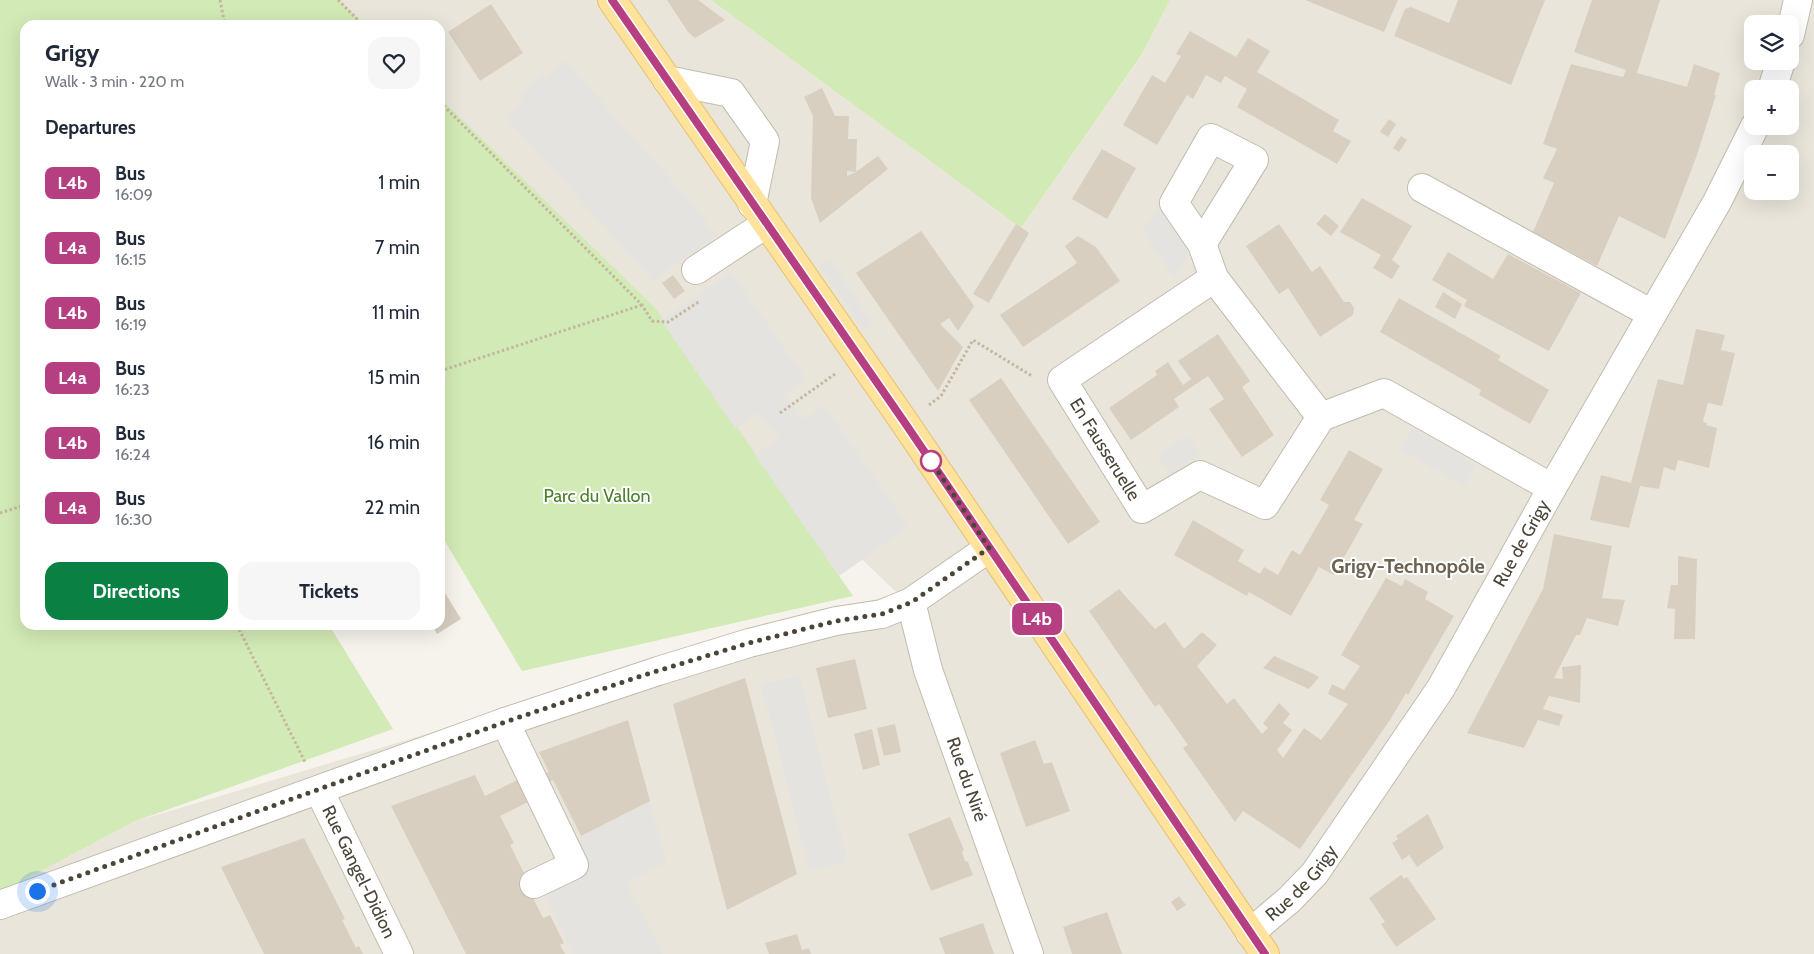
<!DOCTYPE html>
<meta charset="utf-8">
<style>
:root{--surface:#fff;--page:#f6f6f7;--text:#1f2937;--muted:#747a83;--accent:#0b8043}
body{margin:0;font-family:Cabin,sans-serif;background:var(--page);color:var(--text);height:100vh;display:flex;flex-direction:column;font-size:19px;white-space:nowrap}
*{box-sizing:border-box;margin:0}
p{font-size:16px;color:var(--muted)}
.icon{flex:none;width:28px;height:28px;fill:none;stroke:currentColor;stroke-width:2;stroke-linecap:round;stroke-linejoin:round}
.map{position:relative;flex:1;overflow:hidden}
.panel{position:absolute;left:20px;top:20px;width:425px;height:610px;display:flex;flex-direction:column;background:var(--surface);border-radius:15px;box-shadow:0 5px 20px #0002}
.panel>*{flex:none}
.badge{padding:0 10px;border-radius:8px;font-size:18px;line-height:32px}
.buttons{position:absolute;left:1744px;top:15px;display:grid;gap:10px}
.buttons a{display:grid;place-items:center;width:55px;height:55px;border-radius:10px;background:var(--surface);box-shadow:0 5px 20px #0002;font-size:25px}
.you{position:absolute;width:25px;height:25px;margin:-12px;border:4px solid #fff;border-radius:50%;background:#1a73e8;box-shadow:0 0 0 8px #1a73e833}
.map>.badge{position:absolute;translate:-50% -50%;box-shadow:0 0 0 2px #fff}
h2{padding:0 25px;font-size:19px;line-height:45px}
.round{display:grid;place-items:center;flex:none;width:52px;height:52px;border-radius:15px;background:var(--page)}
.overview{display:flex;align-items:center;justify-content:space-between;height:85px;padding:0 25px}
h1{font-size:24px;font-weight:800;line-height:38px}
.action{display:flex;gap:10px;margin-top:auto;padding:10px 25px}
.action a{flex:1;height:58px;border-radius:15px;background:var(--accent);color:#fff;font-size:20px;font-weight:800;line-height:58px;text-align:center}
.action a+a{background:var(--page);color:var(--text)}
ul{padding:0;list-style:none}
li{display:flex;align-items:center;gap:15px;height:65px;padding:0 25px}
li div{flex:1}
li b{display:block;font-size:19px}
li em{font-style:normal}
li .badge{min-width:55px;font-weight:700;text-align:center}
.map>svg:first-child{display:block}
.residential{fill:#eae5da;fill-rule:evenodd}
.green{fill:#d2eab5}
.parking{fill:#e5e3e0}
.building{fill:#d8cfc1}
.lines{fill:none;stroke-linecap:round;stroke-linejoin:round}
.minor-casing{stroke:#c2bbae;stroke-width:30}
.major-casing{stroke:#e6c16a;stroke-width:30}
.path{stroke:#c4b79f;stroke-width:3;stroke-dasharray:2.5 2.5;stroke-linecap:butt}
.minor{stroke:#fff;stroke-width:28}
.major{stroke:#ffe39c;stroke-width:28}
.line-casing{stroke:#fff;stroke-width:11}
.line{stroke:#b63f82;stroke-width:8}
.walk{stroke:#4b4439;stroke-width:5;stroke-dasharray:0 9}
.stop-dot{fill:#fff;stroke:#b63f82;stroke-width:2.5}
.labels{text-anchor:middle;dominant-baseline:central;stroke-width:4;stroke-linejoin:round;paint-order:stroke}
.street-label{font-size:18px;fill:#4b4439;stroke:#fff}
.park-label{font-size:18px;fill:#4a7f2a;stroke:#fff}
.quarter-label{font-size:20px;font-weight:bold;fill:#6e6250;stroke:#fff}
</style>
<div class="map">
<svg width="1814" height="954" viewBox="0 0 1814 954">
<rect width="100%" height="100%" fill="#f6f3ec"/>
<!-- residential -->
<path class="residential" d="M296,0H711L1021,228L1143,54L1170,0H1814V954H0V893L133,822L897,593L440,152V25H319ZM1752,24H1790V61H1752ZM1752,89H1790V126H1752ZM1752,154H1790V191H1752Z"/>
<!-- green -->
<g class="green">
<path d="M0,0H340L365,25H25V625H329L393,729L133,822L0,893Z"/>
<path d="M711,0H1170L1143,53L1021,228Z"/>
<path d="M440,98L655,308L853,596L522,671L440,533Z"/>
</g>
<!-- parking -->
<g class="parking">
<path d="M565,60L693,204L716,236L653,281L505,117L523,100L519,96L542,74L546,78Z"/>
<path d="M1159,208L1190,254L1174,277L1142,231Z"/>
<path d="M830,259L873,324L864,330L820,266Z"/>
<path d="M731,272L805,377L802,383L785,394L803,419L820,408H826L909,527L839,576L755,455L779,438L759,413L735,428L661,320Z"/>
<path d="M1412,428L1476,465L1464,486L1400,450Z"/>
<path d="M1188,435L1201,455L1170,475L1157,455Z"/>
<path d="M799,675L848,862L810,871L761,685Z"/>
<path d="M650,801L666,863L626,883L663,954H573L543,894L566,883L581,836Z"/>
</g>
<!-- building -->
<g class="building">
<path d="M667,0H698L725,20L695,38L688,32Z"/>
<path d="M1305,0H1398L1384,32Z"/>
<path d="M1458,0H1545L1511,85L1394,36L1405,9L1411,7L1449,23Z"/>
<path d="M1592,0H1660L1637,73L1687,87L1694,64L1720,73L1714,95H1716L1697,155L1665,239L1619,216L1597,266L1533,232L1554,183L1543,178L1557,149L1543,144L1571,64L1623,77L1626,70L1574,52Z"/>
<path d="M491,4L523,53L480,81L448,32Z"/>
<path d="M1190,31L1236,57L1248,38L1270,51L1257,72L1339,120L1333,131L1351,141L1337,164L1237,107L1247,89L1225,76L1221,83L1206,75L1193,99L1187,95L1157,145L1123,125L1152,75L1165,83L1181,56L1176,54Z"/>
<path d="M822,88L835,116H849L848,139H857L856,172L847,171V176L856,172L878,156L888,169L820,223L811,198L813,116L804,97Z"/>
<path d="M1389,119L1396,124L1388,137L1380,132Z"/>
<path d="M1401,136L1407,140L1399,152L1393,148Z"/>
<path d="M1102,149L1136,168L1107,219L1072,199Z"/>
<path d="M1362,198L1412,226L1392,260L1400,266L1392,279L1373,268L1381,255L1340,232Z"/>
<path d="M1325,214L1339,226L1331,236L1316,224Z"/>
<path d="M1016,224L1029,233L989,303L973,294Z"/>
<path d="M1279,224L1312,272L1320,266L1344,302H1350L1354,308L1353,315L1320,337L1288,288L1279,294L1246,246Z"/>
<path d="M921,231L974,306L958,331L949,318L940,324L963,347L938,391L856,273Z"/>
<path d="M1078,236L1096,247L1120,281L1023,347L1000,315L1077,263L1065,246Z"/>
<path d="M1448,252L1493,279L1508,254L1581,293L1549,351L1464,306L1467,300L1432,280Z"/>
<path d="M673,275L685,291L674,299L662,283Z"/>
<path d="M1443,292L1462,304L1455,319L1435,307Z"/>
<path d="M1399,298L1501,356L1498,360L1549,390L1530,424L1479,395L1481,390L1380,332Z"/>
<path d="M1696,329L1725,335L1721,350L1735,353L1722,406L1708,403L1704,417L1703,422L1707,423L1706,425L1717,428L1709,468L1678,460L1675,471L1664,467L1659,489L1640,486L1629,528L1590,520L1601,475L1631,483L1658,379L1683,385Z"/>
<path d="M1218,334L1250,381L1242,387L1274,435L1242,457L1209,409L1224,399L1208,376L1174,399L1179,407L1131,440L1109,408L1157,375L1155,371L1168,362L1183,385L1191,379L1178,361Z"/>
<path d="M1001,378L1100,522L1068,544L969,400Z"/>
<path d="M1349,450L1383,469L1354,520L1363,524L1334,575L1319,567L1291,616L1249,592L1247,596L1174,555L1193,520L1244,550L1238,561L1260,574L1264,567L1278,575L1292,550L1300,555L1329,505L1320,500Z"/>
<path d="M1554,534L1612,546L1602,598L1625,600L1618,626L1587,618L1580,635H1576L1554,678L1563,679L1562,667L1581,665L1580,703L1549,696L1543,709L1563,715L1559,726L1538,720L1524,748L1467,733L1543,589Z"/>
<path d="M1678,556L1697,559L1695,639H1674L1675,609L1667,608L1671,585H1678Z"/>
<path d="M1386,578L1402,586L1405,579L1428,592L1425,599L1454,616L1408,695L1406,693L1390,720L1300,849L1243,811L1235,822L1183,748L1188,745L1159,704L1155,707L1089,611L1119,589L1155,629L1165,622L1184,649L1202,632L1217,645L1197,666L1227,704L1234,698L1262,734L1268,728L1263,723L1279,703L1290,714L1283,723L1292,730L1277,750L1283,758L1304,728L1321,740L1348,704L1328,694L1332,684L1344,690L1360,666L1341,655Z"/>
<path d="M445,593L461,619L437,634L432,625H440V596Z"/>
<path d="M1274,656L1312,673L1319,677L1309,689L1263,668Z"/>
<path d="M855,659L867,709L828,718L816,668Z"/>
<path d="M745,678L797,874L727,910L673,704Z"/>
<path d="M628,720L650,801L581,836L553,780L525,794L528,802L500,816L514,843L510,845L536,897L533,898L543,918L550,915L564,943L560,945L565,954H466L391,806L475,775L485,796L517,780L520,786L549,772L539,752Z"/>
<path d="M895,724L901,752L884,756L877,728Z"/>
<path d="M872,729L880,765L863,770L854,734Z"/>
<path d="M1035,740L1044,764L1052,762L1070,811L1026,827L1000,753Z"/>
<path d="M1428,814L1444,848L1417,867L1409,855L1402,860L1392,843L1398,839L1396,836Z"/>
<path d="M950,817L964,850L962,852L965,861L968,862L973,875L931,891L908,834Z"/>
<path d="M304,838L345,919L342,920L356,948L359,946L363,954H264L221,867Z"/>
<path d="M1401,875L1404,879L1407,877L1436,919L1396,947L1381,924L1385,922L1369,898Z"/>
<path d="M1179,896L1186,905L1177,911L1171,902Z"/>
<path d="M1107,912L1122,954H1072L1063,927Z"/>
<path d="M983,923L994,954H945L939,938Z"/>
<path d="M797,934L802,950L809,948L811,954H769L765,943Z"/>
</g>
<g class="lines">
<defs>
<g id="minor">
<path d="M1790,35L1798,0"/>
<path d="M667,80L731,93L765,141L752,204"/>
<path d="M1772,89L1781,61"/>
<path d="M1422,188L1652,314"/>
<path d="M1202,244L1174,203L1211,138L1254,160L1202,244L1214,278"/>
<path d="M696,270L766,224"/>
<path id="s1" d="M1321,417L1214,278L1062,380L1142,509L1200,475L1265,505L1321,417L1384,393L1552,488"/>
<path id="s2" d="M911,602L928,670L1029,954"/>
<path d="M505,722L574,865L534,884"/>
<path id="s3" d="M319,790L399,954"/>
<path d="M0,905L505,722L658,671L749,643L836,621L882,614L911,602L989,548"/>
<path id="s4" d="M1250,933L1290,899L1315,873L1441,688L1552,488L1717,202L1755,126"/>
</g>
<path id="major" d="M612,0L905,423L1265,954"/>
</defs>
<!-- minor casing -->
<use href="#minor" class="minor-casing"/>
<!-- major casing -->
<use href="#major" class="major-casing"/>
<!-- path -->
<g class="path">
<path d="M220,0L225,25"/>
<path d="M338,0L363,25"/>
<path d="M440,102L642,305L652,321L668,322L700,301"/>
<path d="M440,371L642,305"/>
<path d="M929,405L941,396L973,340L1032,376"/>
<path d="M780,413L835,374"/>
<path d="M0,513L25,505"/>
<path d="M237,625L305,762"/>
</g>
<!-- minor -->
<use href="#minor" class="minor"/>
<!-- major -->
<use href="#major" class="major"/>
</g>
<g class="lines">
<defs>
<path id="line" d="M612,0L905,423L1265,954"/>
</defs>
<!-- line casing -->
<use href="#line" class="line-casing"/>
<!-- line -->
<use href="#line" class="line"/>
<!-- walk -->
<path class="walk" d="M37,891L505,722L641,676L749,643L836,621L882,614L912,602L989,548L931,461"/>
</g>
<!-- markers -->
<circle class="stop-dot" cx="931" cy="461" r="10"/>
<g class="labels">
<!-- street labels -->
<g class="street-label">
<text stroke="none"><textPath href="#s1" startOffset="440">En Fausseruelle</textPath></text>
<text stroke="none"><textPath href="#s4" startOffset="478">Rue de Grigy</textPath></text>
<text stroke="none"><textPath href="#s2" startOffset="186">Rue du Niré</textPath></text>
<text stroke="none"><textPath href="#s3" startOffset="91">Rue Gangel-Didion</textPath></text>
<text stroke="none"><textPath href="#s4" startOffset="72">Rue de Grigy</textPath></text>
</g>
<!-- park labels -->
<g class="park-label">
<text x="597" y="496">Parc du Vallon</text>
</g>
<!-- quarter labels -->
<g class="quarter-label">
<text x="1408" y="566">Grigy-Technopôle</text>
</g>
</g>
</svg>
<div class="buttons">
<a><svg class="icon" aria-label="layers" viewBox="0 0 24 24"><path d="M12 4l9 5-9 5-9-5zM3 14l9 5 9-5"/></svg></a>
<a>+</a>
<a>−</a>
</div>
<div class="you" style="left:37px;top:891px"></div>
<b class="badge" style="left:1037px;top:619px;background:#b63f82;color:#fff">L4b</b>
<section class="panel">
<div class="overview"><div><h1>Grigy</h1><p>Walk · 3 min · 220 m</p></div><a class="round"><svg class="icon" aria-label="heart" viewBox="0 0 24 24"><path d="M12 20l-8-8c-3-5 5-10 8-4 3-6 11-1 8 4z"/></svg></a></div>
<h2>Departures</h2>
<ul>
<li><span class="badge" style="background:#b63f82;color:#fff">L4b</span><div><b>Bus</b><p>16:09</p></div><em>1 min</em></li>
<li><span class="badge" style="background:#b63f82;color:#fff">L4a</span><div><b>Bus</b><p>16:15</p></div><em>7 min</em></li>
<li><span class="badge" style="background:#b63f82;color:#fff">L4b</span><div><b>Bus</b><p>16:19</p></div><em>11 min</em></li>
<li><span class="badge" style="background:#b63f82;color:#fff">L4a</span><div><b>Bus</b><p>16:23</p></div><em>15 min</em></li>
<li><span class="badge" style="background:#b63f82;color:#fff">L4b</span><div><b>Bus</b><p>16:24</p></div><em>16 min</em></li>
<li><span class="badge" style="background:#b63f82;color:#fff">L4a</span><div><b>Bus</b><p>16:30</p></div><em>22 min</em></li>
</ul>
<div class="action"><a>Directions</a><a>Tickets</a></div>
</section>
</div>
